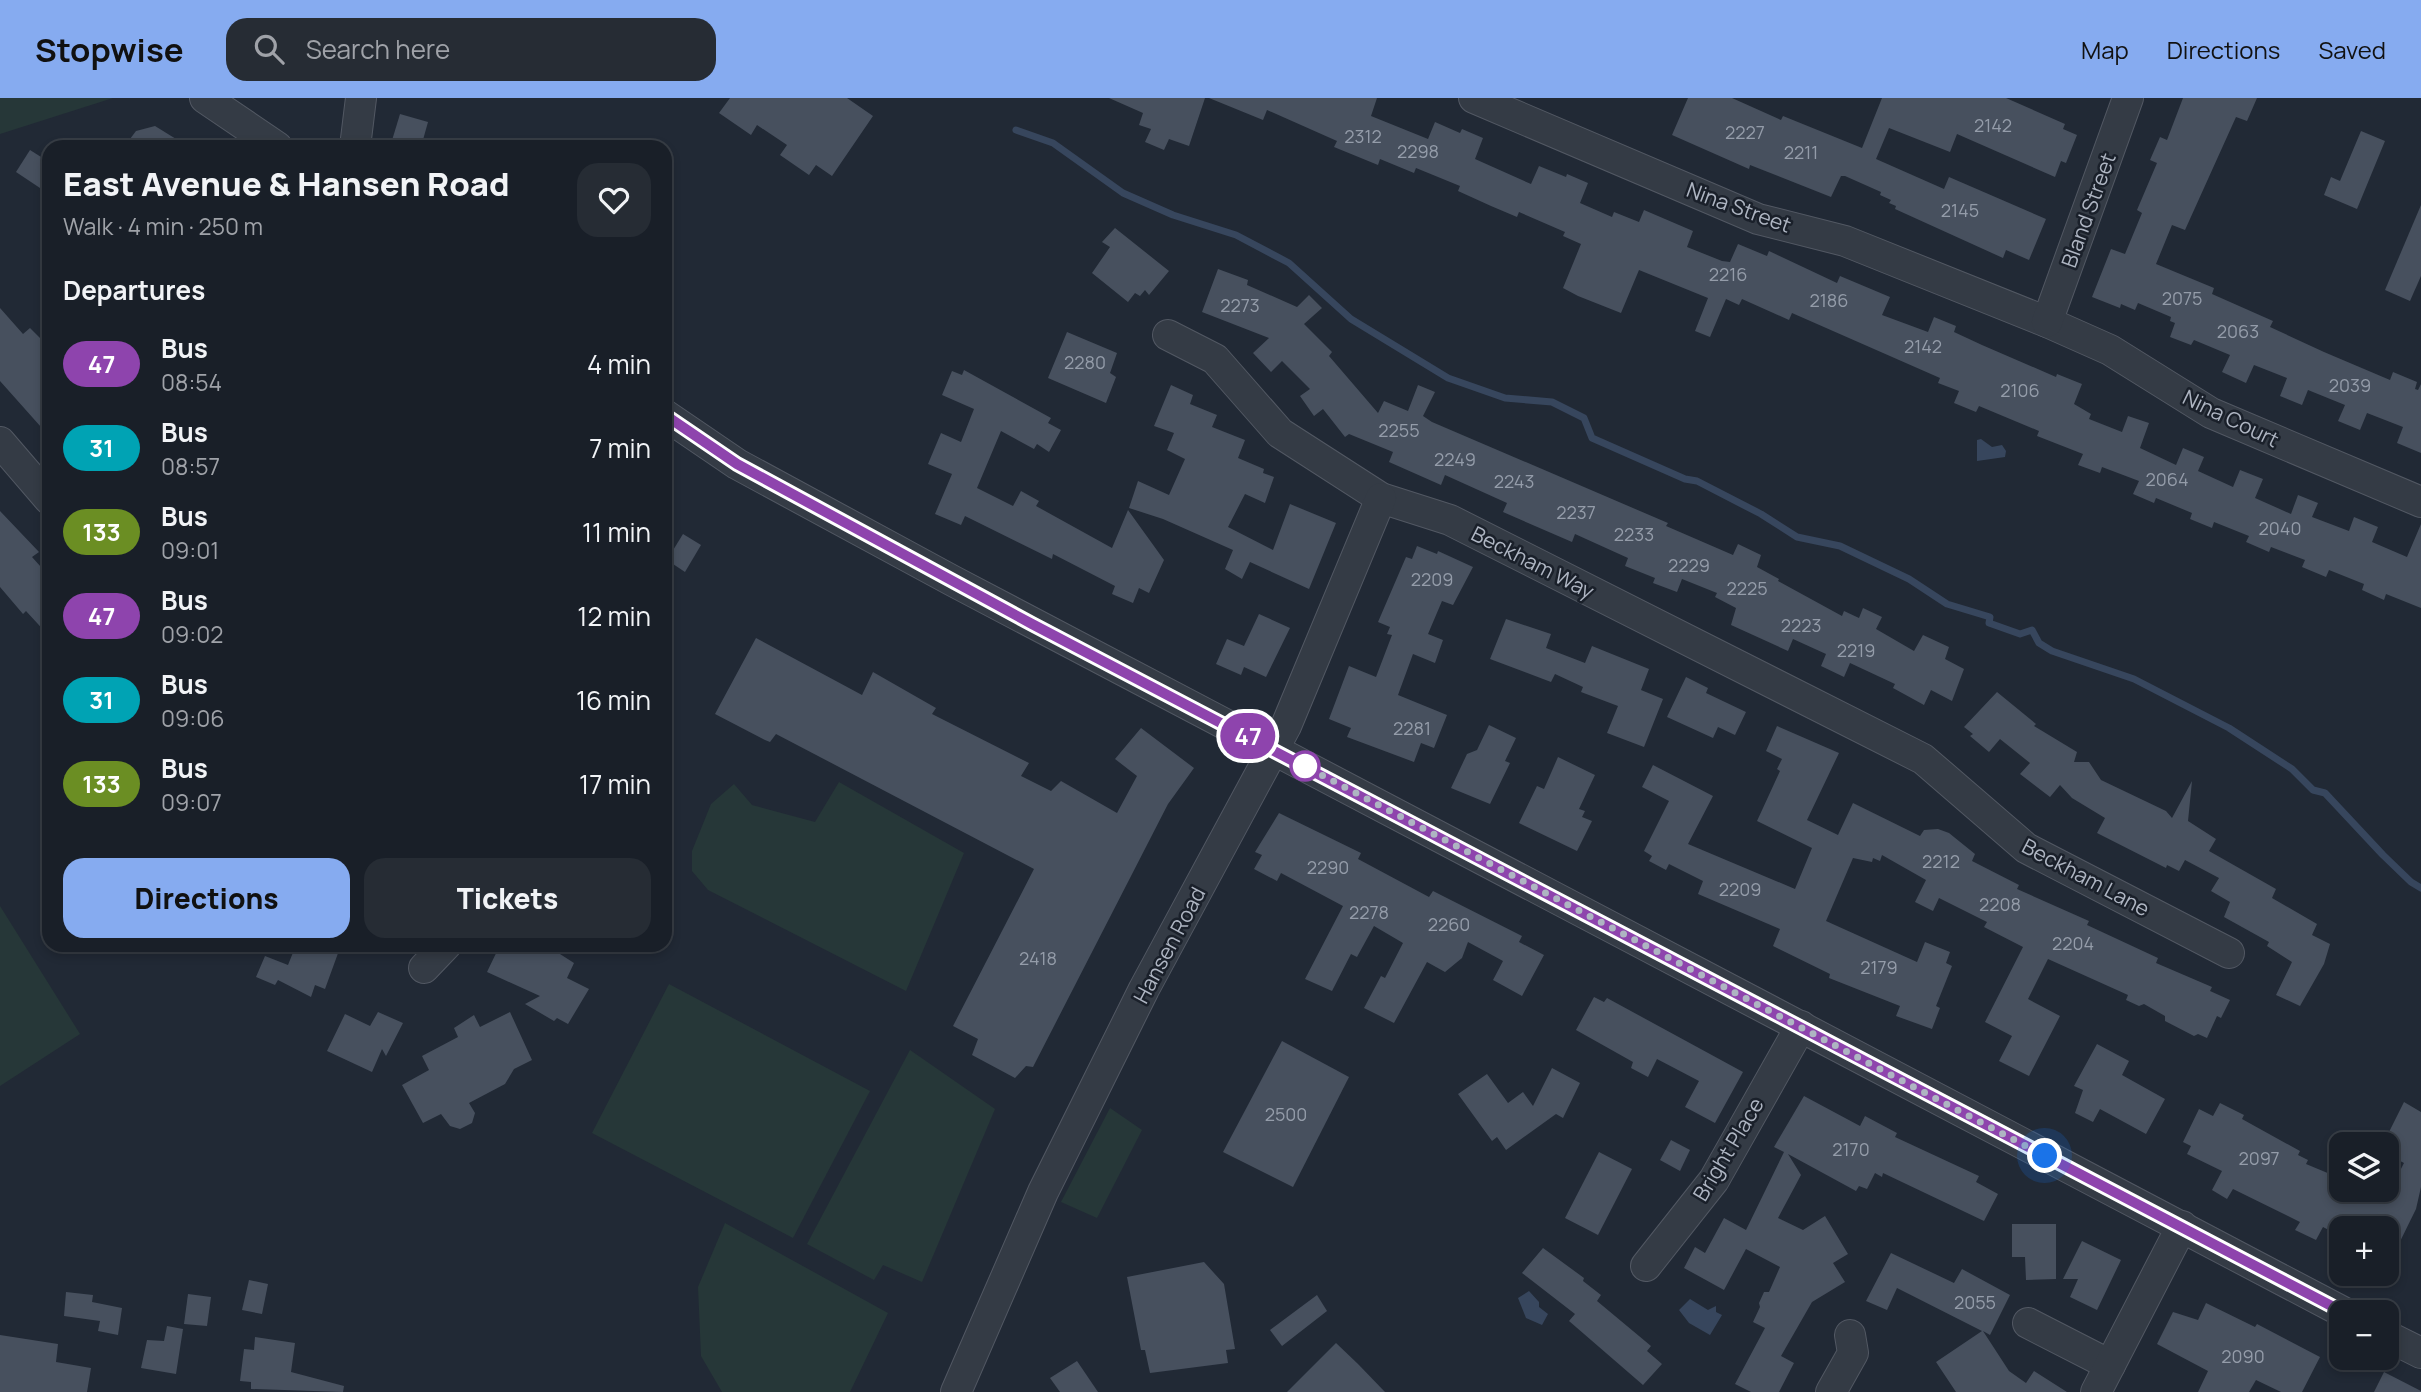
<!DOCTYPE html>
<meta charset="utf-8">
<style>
:root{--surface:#191f28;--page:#262c34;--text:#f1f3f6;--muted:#9fa2a8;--line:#373d45;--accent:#86abf0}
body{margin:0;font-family:Manrope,sans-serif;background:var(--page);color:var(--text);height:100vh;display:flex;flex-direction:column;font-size:26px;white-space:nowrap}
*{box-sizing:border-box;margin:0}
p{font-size:23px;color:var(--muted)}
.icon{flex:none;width:38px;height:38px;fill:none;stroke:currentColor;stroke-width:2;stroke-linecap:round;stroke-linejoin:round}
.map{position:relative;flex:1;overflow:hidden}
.panel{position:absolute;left:42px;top:42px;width:630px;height:812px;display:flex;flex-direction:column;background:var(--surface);border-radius:21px;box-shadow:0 4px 10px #0003,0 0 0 2px var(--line)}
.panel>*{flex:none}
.badge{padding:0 14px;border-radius:23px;font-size:24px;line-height:46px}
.controls{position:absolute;left:2329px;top:1034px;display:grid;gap:14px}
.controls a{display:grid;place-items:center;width:70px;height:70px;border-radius:14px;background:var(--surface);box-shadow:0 4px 10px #0003,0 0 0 2px var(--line);font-size:35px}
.you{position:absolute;width:35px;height:35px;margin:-18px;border:5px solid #fff;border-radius:50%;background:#1a73e8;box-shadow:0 0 0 10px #1a73e833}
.map>.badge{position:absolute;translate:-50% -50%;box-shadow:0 0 0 4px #fff}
h2{padding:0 21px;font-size:26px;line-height:63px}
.round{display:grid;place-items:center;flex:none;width:74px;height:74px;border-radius:21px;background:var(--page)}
.head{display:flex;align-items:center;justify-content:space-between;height:119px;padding:0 21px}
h1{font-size:33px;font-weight:800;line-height:52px}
.cta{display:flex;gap:14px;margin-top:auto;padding:14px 21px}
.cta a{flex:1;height:80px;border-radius:21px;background:var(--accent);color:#111;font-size:28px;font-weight:800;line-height:80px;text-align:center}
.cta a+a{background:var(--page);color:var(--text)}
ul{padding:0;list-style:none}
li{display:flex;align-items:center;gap:21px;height:84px;padding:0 21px}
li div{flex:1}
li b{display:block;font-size:26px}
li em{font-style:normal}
li .badge{min-width:77px;font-weight:700;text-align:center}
header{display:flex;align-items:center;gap:42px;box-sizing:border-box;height:98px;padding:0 35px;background:var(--accent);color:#111}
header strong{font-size:33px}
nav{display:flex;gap:38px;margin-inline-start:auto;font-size:24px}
.search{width:490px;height:63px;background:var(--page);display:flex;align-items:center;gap:18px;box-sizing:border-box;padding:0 24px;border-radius:21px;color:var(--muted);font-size:26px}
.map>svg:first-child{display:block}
.green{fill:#263738}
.water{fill:#37465d}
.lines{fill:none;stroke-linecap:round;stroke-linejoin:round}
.stream{stroke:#37465d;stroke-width:7}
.building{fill:#47505e}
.minor-casing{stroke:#525863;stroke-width:32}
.minor{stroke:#343b45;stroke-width:30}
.line-casing{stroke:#fff;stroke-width:16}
.line{stroke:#8e44ad;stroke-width:10}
.walk{stroke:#aeb5c2;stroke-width:7;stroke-dasharray:0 12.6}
.stop-dot{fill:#fff;stroke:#8e44ad;stroke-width:3.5}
.labels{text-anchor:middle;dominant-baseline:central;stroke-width:5;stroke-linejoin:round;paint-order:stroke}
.number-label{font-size:18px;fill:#949ca9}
.street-label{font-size:21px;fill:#aeb5c2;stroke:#1a202a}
</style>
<header>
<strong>Stopwise</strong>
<div class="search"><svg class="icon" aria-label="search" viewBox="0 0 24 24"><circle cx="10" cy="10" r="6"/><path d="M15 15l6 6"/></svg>Search here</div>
<nav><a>Map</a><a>Directions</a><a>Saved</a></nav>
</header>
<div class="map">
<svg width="2421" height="1294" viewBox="0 0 2421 1294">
<rect width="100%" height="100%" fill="#212935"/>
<!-- green -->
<g class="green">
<path d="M0,0H113L0,36Z"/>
<path d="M839,684L964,755L906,893L708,792L692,773V753L711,706L734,686L752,707L815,724Z"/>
<path d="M0,808L80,936L0,988Z"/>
<path d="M669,886L870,993L793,1140L592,1035Z"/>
<path d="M910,952L995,1011L922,1184L883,1167L874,1182L807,1146Z"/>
<path d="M1110,1010L1142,1032L1097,1120L1061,1104Z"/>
<path d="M725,1125L888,1215L850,1294H722L701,1258L698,1189Z"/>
</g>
<!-- water -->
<g class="water">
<path d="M1981,341L1992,349L2002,347L2006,353L2005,359L1977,363V342Z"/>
<path d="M1529,1193L1539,1204V1209L1548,1216L1542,1227L1526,1220L1518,1200Z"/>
<path d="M1690,1201L1708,1212L1716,1208V1214L1722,1217L1710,1237L1689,1225L1679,1212Z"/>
</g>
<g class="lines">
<!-- stream -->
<path class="stream" d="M1016,32L1053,45L1123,95L1173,117L1236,137L1289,165L1351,221L1448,280L1505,300L1552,304L1584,320L1592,340L1685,381L1697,383L1761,416L1797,439L1840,448L1909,481L1947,506L1990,519L1989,525L2020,536L2032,532L2039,545L2052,553L2134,581L2229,630L2292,671L2313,692L2325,695L2383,757L2411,784L2421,790"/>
</g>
<!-- building -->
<g class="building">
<path d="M730,0H847L873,18L832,78L816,67L809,77L780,57L787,47L757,27L751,37L719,15Z"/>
<path d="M1109,0H1205L1189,48L1169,41L1164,52L1145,44L1151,31L1139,27L1143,15Z"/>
<path d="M1209,0H1377L1371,18L1428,41L1435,24L1460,35L1462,31L1483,40L1475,61L1531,86L1539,68L1566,79L1567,76L1588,85L1580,105L1612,119L1614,114L1639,124L1644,112L1693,133L1687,149L1722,163L1730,164L1738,146L1767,158L1769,153L1837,185L1840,178L1890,199L1882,217L1928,234L1934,219L1956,228L1954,234L1982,247L2056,279L2057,276L2082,286L2074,306L2091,316L2089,321L2122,334L2128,318L2149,325L2140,350L2176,367L2183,350L2204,359L2198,373L2233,389L2240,372L2263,381L2255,400L2291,416L2298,397L2318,405L2312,419L2349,433L2354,419L2378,429L2372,444L2407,459L2421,426V510L2386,496L2384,502L2362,492L2364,486L2329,472L2326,479L2302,469L2305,462L2271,449L2269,454L2246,444L2249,438L2214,424L2212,430L2190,421L2192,415L2156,400L2154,405L2133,396L2139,383L2102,369L2100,375L2078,367L2083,356L2037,338L2039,333L1979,308L1976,314L1954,305L1959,293L1938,285L1940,280L1792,215L1789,222L1742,201L1739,207L1726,201L1710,239L1695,233L1708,200L1639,172L1621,215L1578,198L1563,190L1581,146L1563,138L1565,134L1519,114L1517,119L1491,108L1458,93L1460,88L1416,70L1414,75L1380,61L1378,67L1334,49L1337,43L1267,12L1263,22Z"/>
<path d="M1688,0H1732L1781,22L1783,18L1862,50L1882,0H2006L2065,26L2063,31L2077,37L2066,65L2061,63L2055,79L1957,36L1950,54L1889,30L1876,61L1944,91L1949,79L2046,121L2029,162L2006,152L2003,160L1895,111L1896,108L1889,105L1891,102L1880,97L1881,94L1845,78H1841L1831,99L1750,67L1749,71L1672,37Z"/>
<path d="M2183,0H2257L2247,23L2236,19L2185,132L2172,127L2156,166L2214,190L2212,196L2273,223L2270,229L2324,254L2390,282L2393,274L2417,284L2415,291L2418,292L2421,286V355L2397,345L2403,329L2367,315L2360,332L2338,323L2345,307L2308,292L2302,307L2280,298L2287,280L2254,267L2246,285L2222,274L2230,257L2194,242L2191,247L2170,239L2175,225L2170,223L2171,219L2138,205L2135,212L2121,206L2120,210L2092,199L2111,151L2125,156L2142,115L2137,112L2157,65L2150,62L2160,39L2167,42Z"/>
<path d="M400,16L428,24L421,49H390Z"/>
<path d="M155,28L189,49H124L136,33Z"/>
<path d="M2361,33L2385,43L2357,111L2324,97L2331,79L2340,83Z"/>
<path d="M30,52L49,64V96L16,74Z"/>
<path d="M2421,107V178L2410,203L2385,192Z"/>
<path d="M1115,130L1169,173L1149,197L1145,192L1140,198L1135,195L1128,204L1092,175L1110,149L1102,144Z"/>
<path d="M1218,171L1248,182L1247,187L1297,209L1309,197L1322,210L1304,226L1332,254L1329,258L1378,315L1384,303L1408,313L1418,287L1435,294L1423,318L1432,324L1668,425L1666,428L1733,457L1738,446L1761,457L1757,469L1779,481L1778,483L1842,518L1844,513L1859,520L1863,510L1882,519L1876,531L1914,553L1923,537L1949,549L1945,561L1964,571L1952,603L1931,592L1924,607L1893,590L1895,586L1850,565L1844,579L1821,568L1826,556L1793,541L1788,553L1731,527L1736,510L1715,499L1717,495L1682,481L1677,494L1653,485L1655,480L1625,468L1628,460L1575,436L1572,444L1503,414L1507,405L1445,377L1441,387L1389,364L1393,354L1349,336L1345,339L1323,311L1314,318L1300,298L1310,291L1282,263L1271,274L1253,255L1269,240L1202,214Z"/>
<path d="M0,210L23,236L30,230L49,249V338L0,283Z"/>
<path d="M1067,234L1117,255L1110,275L1116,279L1106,305L1048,280Z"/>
<path d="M964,272L1051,320L1048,325L1061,332L1049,354L1037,346L1034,351L1001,333L977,390L1013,408L1021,393L1039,403L1036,408L1112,450L1128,412L1164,462L1149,495L1139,490L1133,505L1112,496L1115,488L1053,456L1052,461L965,418L961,427L935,416L952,376L928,366L941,335L961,344L974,311L942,297L952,273L962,277Z"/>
<path d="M1171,287L1193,297L1190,306L1217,317L1212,329L1245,342L1238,360L1264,371L1263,375L1274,379L1265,405L1245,396L1228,429L1273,452L1290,406L1336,425L1309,491L1250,464L1242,481L1225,471L1233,452L1163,421L1129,410L1138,383L1169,397L1185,361L1167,352L1174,335L1154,328Z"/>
<path d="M0,413L39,454L32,459L49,478V538L26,513L23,516L0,489Z"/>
<path d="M683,436L701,447L685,474L667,462Z"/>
<path d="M1417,448L1437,456L1438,453L1473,469L1453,507L1442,503L1428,536L1443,542L1435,565L1413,556L1398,597L1447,617L1434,650L1421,645L1414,664L1347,639L1351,630L1329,621L1349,568L1376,579L1392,537L1387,536L1390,529L1378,524L1406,459L1412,461Z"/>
<path d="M1259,516L1290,530L1266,579L1244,569L1241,577L1216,566L1227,541L1244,548Z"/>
<path d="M1506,521L1551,536L1546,550L1585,565L1592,548L1649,571L1641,592L1663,601L1644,649L1607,635L1618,608L1581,594L1583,589L1555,576L1551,584L1490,561Z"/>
<path d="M756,540L862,597L873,574L936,610L932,616L1029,665L1021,678L1051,693L1061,683L1117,715L1137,678L1115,661L1141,630L1194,670L1168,706L1033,969L1026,968L1015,980L972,957L978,941L953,928L1034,771L776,636L770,644L765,642L715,616Z"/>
<path d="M1686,579L1708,590L1706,595L1746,614L1735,637L1718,629L1713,640L1667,619Z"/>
<path d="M1997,594L2036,626L2034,628L2077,654L2074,664H2089L2101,682L2166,713L2172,720L2192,683L2188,723L2216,741L2209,753L2276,791L2272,800L2317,826L2312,837L2330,846L2324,866L2300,908L2276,897L2292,864L2267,848L2269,844L2224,819L2230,804L2211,793L2219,780L2185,762L2179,773L2167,767L2166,770L2097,735L2105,720L2072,700L2060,687L2050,699L2020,676L2030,665L2000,641L1989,654L1970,638L1973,636L1964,629Z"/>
<path d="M1489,627L1516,640L1505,663L1510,665L1490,706L1451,690L1467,656L1477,652Z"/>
<path d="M1777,628L1839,655L1807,722L1838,737L1853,705L1920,738L1924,732L1938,731L1949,735L1975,756L1972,763L2019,787L2017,791L2089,823L2087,827L2158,860L2156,865L2212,889L2210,893L2230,902L2221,920L2217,918L2207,940L2198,936L2194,938L2165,923V918L2144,906L2139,908L2126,902L2128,897L2048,861L2028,901L2060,918L2029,978L1999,963L2012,938L1985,924L2023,849L1984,829L1987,824L1939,800L1933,813L1915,804L1926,782L1882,757L1880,763L1873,760L1872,764L1853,760L1826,823L1917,864L1925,844L1950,854L1946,865L1952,868L1936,908L1940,910L1932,931L1896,918L1900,908L1829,880L1830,876L1773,848L1780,831L1698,796L1703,783L1669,766L1666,772L1649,763L1652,758L1644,753L1669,703L1642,689L1653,667L1713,698L1688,746L1795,791L1812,750L1757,723L1780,673L1777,671L1782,661L1766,653Z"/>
<path d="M1558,659L1595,677L1579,711L1585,713L1582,719L1592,723L1577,753L1519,725L1537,688L1544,691Z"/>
<path d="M1279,715L1361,755L1358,761L1429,799L1433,793L1522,838L1519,844L1544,857L1522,898L1493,882L1503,863L1468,844L1462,860L1445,874L1427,864L1394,925L1364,910L1381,878L1385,880L1403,845L1374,828L1357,859L1351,856L1332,893L1305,881L1343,808L1281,775L1277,783L1254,771L1262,757L1255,754Z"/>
<path d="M296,847H341L325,891L315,887L311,899L278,882L275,887L256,879L265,858L288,867Z"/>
<path d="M500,847H546L574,865L567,880L589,891L568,926L557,920L554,923L525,906L540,898L487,874Z"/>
<path d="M1594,899L1604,904L1607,900L1743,974L1715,1025L1685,1009L1699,983L1657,961L1648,979L1631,970L1633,964L1576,932Z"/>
<path d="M378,914L403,925L386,958L382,951L372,974L327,953L345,916L370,928Z"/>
<path d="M510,914L532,962L514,971L505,986L469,1005L475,1015L472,1025L460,1031L450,1028L441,1016L423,1025L402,987L429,972L422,958L458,939L454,930L474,917L480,929Z"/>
<path d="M1282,943L1349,979L1293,1089L1223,1054Z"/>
<path d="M2097,946L2129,963L2122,977L2165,1001L2146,1036L2100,1011L2093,1024L2075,1015L2083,992L2074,988Z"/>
<path d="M1552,970L1580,985L1563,1020L1556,1016L1506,1052L1497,1039L1492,1043L1458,996L1487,976L1508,1005L1523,994L1533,1008Z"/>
<path d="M1804,998L1860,1028L1865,1018L1897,1035L1895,1039L1979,1078L1976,1084L1998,1096L1984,1123L1883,1075L1882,1079L1875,1075L1867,1091L1859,1088L1856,1093L1788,1056L1801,1077L1778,1120L1803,1132L1825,1118L1848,1156L1833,1165L1845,1184L1812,1204L1781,1258L1794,1265L1779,1294H1751L1735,1286L1765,1230L1753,1224L1760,1209L1759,1205L1764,1194H1769L1780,1169L1746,1151L1724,1192L1684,1170L1695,1149L1705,1155L1724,1120L1746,1132L1784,1054L1774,1049Z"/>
<path d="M2404,1004L2421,1014V1089L2416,1111L2387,1170V1130H2342V1139L2323,1129L2316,1142L2295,1132L2300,1124L2233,1091L2227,1101L2212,1092L2222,1073L2187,1056L2191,1048L2183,1044L2199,1011L2213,1018L2220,1005L2244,1017L2242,1021L2300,1053L2298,1057L2308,1062L2306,1066L2342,1081V1092H2374L2387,1098L2404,1065L2387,1056V1038Z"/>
<path d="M1671,1042L1690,1052L1680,1073L1660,1062Z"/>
<path d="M1599,1054L1632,1071L1598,1137L1565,1120Z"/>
<path d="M2012,1126H2056V1181L2026,1182L2025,1159H2012Z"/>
<path d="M2082,1143L2121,1162L2097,1212L2070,1199L2078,1181H2063Z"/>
<path d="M1543,1150L1584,1180L1583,1183L1601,1197L1597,1203L1651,1248L1647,1253L1662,1266L1643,1287L1569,1223L1575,1216L1522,1175Z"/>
<path d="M1891,1155L1954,1185L1962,1171L2010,1197L1990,1237L1983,1233L2009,1273L2026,1285L2034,1273L2067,1294H1956L1936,1264L1982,1233L1897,1190L1887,1212L1866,1203Z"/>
<path d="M1204,1164L1224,1186L1235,1251L1226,1252L1228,1265L1150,1275L1145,1252H1141L1127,1179Z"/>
<path d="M249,1182L268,1186L262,1216L242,1212Z"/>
<path d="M66,1194L93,1197L92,1204L122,1210L118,1237L98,1233L100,1223L64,1218Z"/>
<path d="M188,1196L211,1199L207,1228L184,1226Z"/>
<path d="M1317,1197L1327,1213L1282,1248L1270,1232Z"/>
<path d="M2206,1205L2255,1229L2257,1226L2320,1259L2302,1294H2281L2256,1282L2249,1294H2198L2208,1273L2157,1246L2173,1214L2198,1222Z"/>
<path d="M167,1228L183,1231L176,1276L141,1270L147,1242L164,1243Z"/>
<path d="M0,1237L58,1246L56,1264L91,1270L87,1294H0Z"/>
<path d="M255,1239L295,1245L291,1274L344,1288L343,1294L251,1291V1284L240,1283L244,1251L254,1252Z"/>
<path d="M1336,1245L1358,1266L1385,1294H1287Z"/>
<path d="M1077,1263L1098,1294H1060L1050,1280Z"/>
<path d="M2384,1274L2421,1293V1294H2374Z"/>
</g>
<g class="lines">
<defs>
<g id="minor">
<path d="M205,0L277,49"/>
<path d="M1474,0L1758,121L1845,143L2047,224L2110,252L2211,315L2421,404"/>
<path d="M355,49L361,0"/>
<path d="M2047,224L2128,0"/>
<path d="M1168,237L1215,261L1280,335L1381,400L1450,422L1923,661L2026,750L2229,855"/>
<path d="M665,317L737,366L953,483L2343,1214"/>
<path d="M0,344L49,401"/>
<path d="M424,870L446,847"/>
<path d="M1646,1168L1714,1082L1801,928"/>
<path d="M2028,1225L2110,1267"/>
<path d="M2387,1238L2421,1255"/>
<path d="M956,1294L1043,1094L1144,891L1286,628L1381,400"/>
<path d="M1831,1294L1853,1255L1850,1237"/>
<path d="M2096,1294L2182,1128"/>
</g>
</defs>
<!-- minor casing -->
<use href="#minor" class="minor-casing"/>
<!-- minor -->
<use href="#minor" class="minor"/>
</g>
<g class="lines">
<defs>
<path id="line" d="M665,317L737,366L1032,526L2343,1214"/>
</defs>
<!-- line casing -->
<use href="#line" class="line-casing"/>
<!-- line -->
<use href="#line" class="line"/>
<!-- walk -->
<path class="walk" d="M1305,668L1297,664L2045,1058"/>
</g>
<!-- markers -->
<circle class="stop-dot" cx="1305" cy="668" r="14"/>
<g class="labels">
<!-- number labels -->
<g class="number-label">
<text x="1993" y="27">2142</text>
<text x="1745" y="34">2227</text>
<text x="1363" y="38">2312</text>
<text x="1418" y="53">2298</text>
<text x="1801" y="54">2211</text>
<text x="1960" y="112">2145</text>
<text x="1728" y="176">2216</text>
<text x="2182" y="200">2075</text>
<text x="1829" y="202">2186</text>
<text x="1240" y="207">2273</text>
<text x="2238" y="233">2063</text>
<text x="1923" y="248">2142</text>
<text x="1085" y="264">2280</text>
<text x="2350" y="287">2039</text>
<text x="2020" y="292">2106</text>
<text x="1399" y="332">2255</text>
<text x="1455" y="361">2249</text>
<text x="2167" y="381">2064</text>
<text x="1514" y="383">2243</text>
<text x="1576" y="414">2237</text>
<text x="2280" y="430">2040</text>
<text x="1634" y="436">2233</text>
<text x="1689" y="467">2229</text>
<text x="1432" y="481">2209</text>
<text x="1747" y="490">2225</text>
<text x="1801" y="527">2223</text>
<text x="1856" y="552">2219</text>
<text x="1412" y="630">2281</text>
<text x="1941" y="763">2212</text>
<text x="1328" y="769">2290</text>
<text x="1740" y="791">2209</text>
<text x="2000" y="806">2208</text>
<text x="1369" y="814">2278</text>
<text x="1449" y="826">2260</text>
<text x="2073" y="845">2204</text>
<text x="1038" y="860">2418</text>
<text x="1879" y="869">2179</text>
<text x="1286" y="1016">2500</text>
<text x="1851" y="1051">2170</text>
<text x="2259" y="1060">2097</text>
<text x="1975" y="1204">2055</text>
<text x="2243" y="1258">2090</text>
</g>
<!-- street labels -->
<g class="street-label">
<text transform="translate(1739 109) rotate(20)">Nina Street</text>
<text transform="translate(2088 112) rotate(-70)">Bland Street</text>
<text transform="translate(2231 320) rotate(26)">Nina Court</text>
<text transform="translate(1533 464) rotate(27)">Beckham Way</text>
<text transform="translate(2086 779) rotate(28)">Beckham Lane</text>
<text transform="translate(1169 847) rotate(-62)">Hansen Road</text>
<text transform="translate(1728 1051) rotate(-59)">Bright Place</text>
</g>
</g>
</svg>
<div class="controls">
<a><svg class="icon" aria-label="layers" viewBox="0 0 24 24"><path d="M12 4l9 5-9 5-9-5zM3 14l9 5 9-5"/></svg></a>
<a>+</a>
<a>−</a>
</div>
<div class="you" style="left:2045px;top:1058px"></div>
<b class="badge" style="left:1248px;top:638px;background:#8e44ad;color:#fff">47</b>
<section class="panel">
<div class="head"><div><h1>East Avenue &amp; Hansen Road</h1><p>Walk · 4 min · 250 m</p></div><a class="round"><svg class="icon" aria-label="heart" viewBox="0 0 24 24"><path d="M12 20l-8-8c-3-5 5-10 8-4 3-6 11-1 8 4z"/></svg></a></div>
<h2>Departures</h2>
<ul>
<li><span class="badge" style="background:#8e44ad;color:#fff">47</span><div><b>Bus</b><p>08:54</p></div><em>4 min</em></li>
<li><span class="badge" style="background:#00a3b4;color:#fff">31</span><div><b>Bus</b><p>08:57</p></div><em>7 min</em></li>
<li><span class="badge" style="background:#6b8e23;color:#fff">133</span><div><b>Bus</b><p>09:01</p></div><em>11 min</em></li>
<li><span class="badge" style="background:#8e44ad;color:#fff">47</span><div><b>Bus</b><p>09:02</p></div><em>12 min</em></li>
<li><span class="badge" style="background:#00a3b4;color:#fff">31</span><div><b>Bus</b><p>09:06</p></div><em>16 min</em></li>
<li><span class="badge" style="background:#6b8e23;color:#fff">133</span><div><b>Bus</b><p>09:07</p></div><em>17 min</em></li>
</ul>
<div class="cta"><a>Directions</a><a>Tickets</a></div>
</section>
</div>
